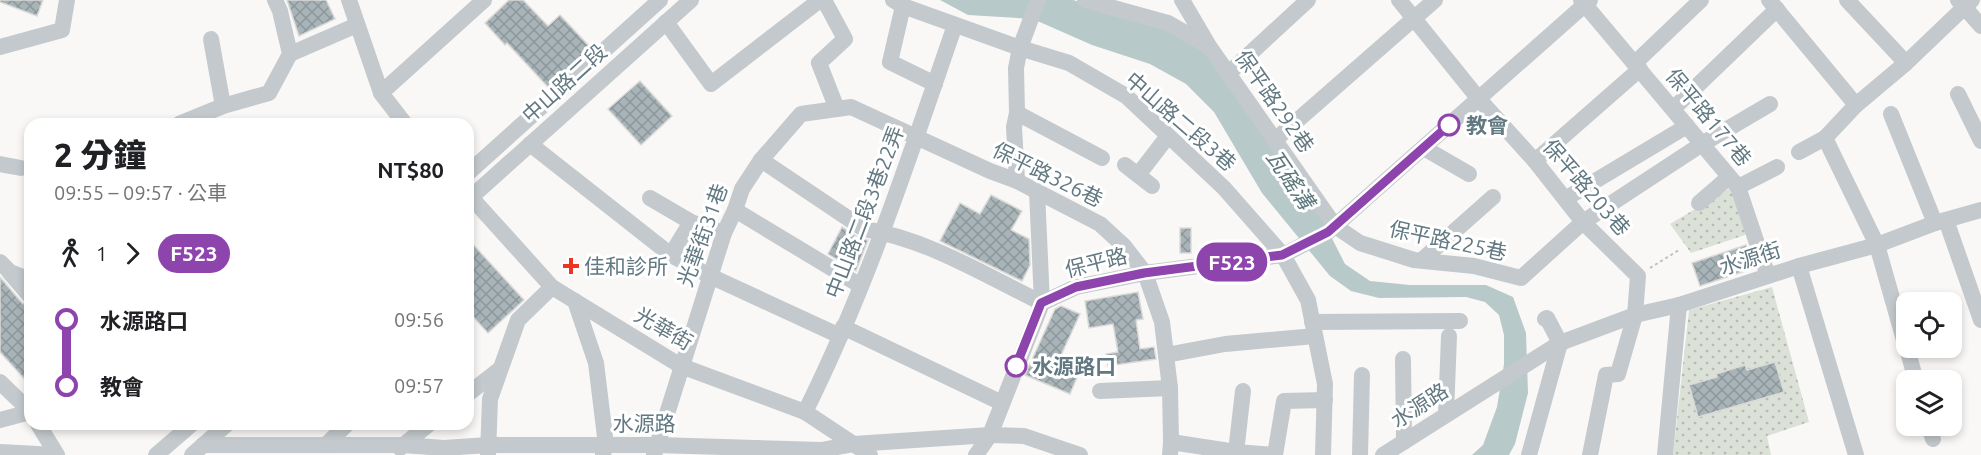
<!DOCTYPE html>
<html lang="zh-TW">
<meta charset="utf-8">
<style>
:root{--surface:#fff;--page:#f2f2f2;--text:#202124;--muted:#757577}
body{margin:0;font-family:Ubuntu,"Noto Sans TC",sans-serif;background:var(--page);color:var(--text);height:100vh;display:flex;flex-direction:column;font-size:22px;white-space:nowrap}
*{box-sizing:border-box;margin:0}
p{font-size:20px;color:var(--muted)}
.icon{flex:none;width:33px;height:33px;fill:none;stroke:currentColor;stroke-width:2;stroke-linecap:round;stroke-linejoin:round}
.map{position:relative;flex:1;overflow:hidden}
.panel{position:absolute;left:24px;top:118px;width:450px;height:312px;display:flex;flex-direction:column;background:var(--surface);border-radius:18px;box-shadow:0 3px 9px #0003}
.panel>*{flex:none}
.badge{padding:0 12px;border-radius:20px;font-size:21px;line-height:39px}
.controls{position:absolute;left:1896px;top:292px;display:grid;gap:12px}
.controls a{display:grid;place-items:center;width:66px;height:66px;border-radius:12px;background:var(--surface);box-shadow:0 3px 9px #0003;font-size:30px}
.map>.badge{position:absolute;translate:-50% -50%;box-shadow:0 0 0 3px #fff}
.legs{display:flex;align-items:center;gap:9px;height:66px;padding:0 30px;font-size:20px}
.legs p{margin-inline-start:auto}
.head{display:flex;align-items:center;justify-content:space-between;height:102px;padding:0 30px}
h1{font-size:33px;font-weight:800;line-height:45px}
ul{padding:0 30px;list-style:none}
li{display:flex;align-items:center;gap:21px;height:66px;font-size:22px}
li i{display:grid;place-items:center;width:9px;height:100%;margin:0 8px;background:currentColor}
li i::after{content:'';width:15px;height:15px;margin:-8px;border:4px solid;border-radius:50%;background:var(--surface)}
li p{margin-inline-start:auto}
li:first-child i{background:linear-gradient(#0000 50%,currentColor 0)}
li:last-child i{background:linear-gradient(currentColor 50%,#0000 0)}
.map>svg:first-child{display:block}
.green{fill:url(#green-dots)}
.water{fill:#b8c9ca}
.building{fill:url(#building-cross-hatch);stroke:#dadad8;stroke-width:1.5}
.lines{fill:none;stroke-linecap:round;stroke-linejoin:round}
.path{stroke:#bdc1c3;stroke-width:2;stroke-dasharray:3 3;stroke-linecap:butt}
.minor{stroke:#c3c9cc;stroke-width:16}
.line-1-casing{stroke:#fff;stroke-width:14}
.line-1{stroke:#8e44ad;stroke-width:9}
.stop-1-dot{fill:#fff;stroke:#8e44ad;stroke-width:3}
.poi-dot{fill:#ed3522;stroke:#fff;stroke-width:2}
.labels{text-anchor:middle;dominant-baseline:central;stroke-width:6;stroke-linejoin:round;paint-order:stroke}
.street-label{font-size:21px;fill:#627982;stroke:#fff}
.stop-label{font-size:21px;font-weight:bold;fill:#627982;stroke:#fff;text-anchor:start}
.poi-label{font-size:21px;fill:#627982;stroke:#fff;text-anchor:start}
.water-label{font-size:22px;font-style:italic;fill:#5d787c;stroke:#fff}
</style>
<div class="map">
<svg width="1981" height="455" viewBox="0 0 1981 455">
<defs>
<pattern id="green-dots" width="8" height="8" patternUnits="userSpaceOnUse" patternTransform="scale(1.5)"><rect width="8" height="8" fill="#dbe1d7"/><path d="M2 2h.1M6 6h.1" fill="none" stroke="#b5bbb4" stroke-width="1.8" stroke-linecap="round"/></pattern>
<pattern id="building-cross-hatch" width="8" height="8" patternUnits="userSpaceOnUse" patternTransform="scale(1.5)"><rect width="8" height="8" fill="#a8b4b8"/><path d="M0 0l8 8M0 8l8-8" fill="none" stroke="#8c979b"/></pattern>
</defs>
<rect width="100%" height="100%" fill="#f9f8f6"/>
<!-- green -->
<g class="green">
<path d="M1732,187L1748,234L1691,253L1670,224Z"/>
<path d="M1772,287L1809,422L1767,436L1771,455H1673L1689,310Z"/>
</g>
<!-- water -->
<path class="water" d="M940,0H1073L1151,24L1194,41L1217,63L1319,213L1345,264L1370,281L1410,285H1486L1513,297L1526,333L1528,393L1515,444L1509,455H1472L1483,445L1497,407L1504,364V335L1499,315L1485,302L1466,297L1379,298L1351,291L1330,276L1262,193L1214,112L1186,84L1150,64L1092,45L1033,19L968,15Z"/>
<!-- building -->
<g class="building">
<path d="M0,0H43L37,16L0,2Z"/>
<path d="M287,0H326L335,19L299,36Z"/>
<path d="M509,0H523L548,26L560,15L591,48L548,87L507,43L505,45L485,23Z"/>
<path d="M640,81L672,116L641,145L608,109Z"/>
<path d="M991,195L1022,211L1011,230L1029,239L1030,265L1022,281L940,241L960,203L980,214Z"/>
<path d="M842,227L859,238L868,240L856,271L828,254Z"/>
<rect x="1180" y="228" width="11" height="25"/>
<path d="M468,239L524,300L488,333L468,311Z"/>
<path d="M1746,245L1754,268L1700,286L1692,263Z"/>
<path d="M0,277L22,303L30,306V385L0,352Z"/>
<path d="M1138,292L1143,319L1136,320L1140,349L1154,347L1156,359L1108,366L1106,354L1118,352L1113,324L1089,328L1085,301Z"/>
<path d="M1061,306L1080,314L1056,366L1078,375L1070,394L1025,375L1055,309Z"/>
<path d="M1775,362L1784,392L1698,417L1689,385L1717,377L1716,374L1745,365L1747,370Z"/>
</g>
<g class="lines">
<!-- path -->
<path class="path" d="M1650,268L1679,250"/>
<!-- minor -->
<g class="minor">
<path d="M349,0L381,93L405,124"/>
<path d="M824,0L845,39L819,63L837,109"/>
<path d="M893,0L903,6L1020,48L1069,63L1126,96L1224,188L1283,255L1308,300L1325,384L1323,455"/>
<path d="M1085,0L1168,23L1208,46"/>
<path d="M1182,0L1209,46L1335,226L1360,243L1414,260L1474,266L1521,278L1583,222L1702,144L1770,104"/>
<path d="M1399,0L1478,98L1535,161L1583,222L1638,276L1635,315L1618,374L1606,375L1590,455"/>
<path d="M1581,0L1738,187L1768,276"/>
<path d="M1769,0L1856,105"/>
<path d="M1847,0L1906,63"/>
<path d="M1958,0L1981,26"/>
<path d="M903,6L890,62L935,84"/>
<path d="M666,22L711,84L820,0"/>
<path d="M211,39L223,106"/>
<path d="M0,47L62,30L67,0"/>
<path d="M290,54L357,25"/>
<path d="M1635,63L1701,0"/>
<path d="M1229,73L1308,0"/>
<path d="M381,93L484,0"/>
<path d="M1958,94L1981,141"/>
<path d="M1673,109L1777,9"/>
<path d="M1017,113L1102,158"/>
<path d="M1891,114L1935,223"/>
<path d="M179,124L223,106L269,93L290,54L280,11L275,0"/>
<path d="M1825,138L1877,245L1906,347"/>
<path d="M1275,140L1435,0"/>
<path d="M530,144L671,255L710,276L840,336"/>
<path d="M1424,148L1469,174"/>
<path d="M1799,152L1825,138L1856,105L1906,63L1972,0"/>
<path d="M761,160L864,229C927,239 985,275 1042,303L1037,191"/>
<path d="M1535,161L1640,69"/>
<path d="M0,164L21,168"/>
<path d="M1125,165L1152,186"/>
<path d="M468,173L660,0"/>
<path d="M1138,175L1168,136"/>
<path d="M1017,181L1014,127L1017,113L1016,68L1020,48L1038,0"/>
<path d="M1738,187L1777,167"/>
<path d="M468,194L552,287L681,366L805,412L870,455"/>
<path d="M650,198L691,222L724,233"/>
<path d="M1565,199L1687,126"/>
<path d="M468,200L691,0"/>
<path d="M1699,203L1729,177"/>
<path d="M735,210L861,286"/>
<path d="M1946,220L1981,320"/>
<path d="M671,255L691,222"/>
<path d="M1422,260L1493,197"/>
<path d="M0,262L10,272L30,280"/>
<path d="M1799,266L1856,455"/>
<path d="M10,273L30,296"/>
<path d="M575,301L596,363L606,445L603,454"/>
<path d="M1312,322L1460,321"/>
<path d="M843,327L1002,403"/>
<path d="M1907,348L1916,381"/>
<path d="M1166,355L1225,344L1315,336"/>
<path d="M1403,359L1404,442"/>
<path d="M0,382L30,411"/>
<path d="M1100,391L1170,388"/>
<path d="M468,394L500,369"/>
<path d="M805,412C867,288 910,155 955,25"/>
<path d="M1446,414L1449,336"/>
<path d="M0,420L30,412"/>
<path d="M38,424L57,455"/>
<path d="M1929,426L1933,439"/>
<path d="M1171,442L1236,452L1275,455L1284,401L1325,400"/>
<path d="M203,445H403L444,448L488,445H657L821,450L854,444L990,435L1024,436L1080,455"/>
<path d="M326,445L347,424"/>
<path d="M400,448L429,424"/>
<path d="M0,452L56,455"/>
<path d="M1236,452L1243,391"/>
<path d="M488,454L490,399L518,320L552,287"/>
<path d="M156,455L192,424"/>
<path d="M192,455L227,424"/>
<path d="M654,455L724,233L735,210L742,189L761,160L801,114L851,107L990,171L1017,181L1100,224L1124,246L1145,273L1162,322L1170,388L1171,442L1170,455"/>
<path d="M976,455L990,435L1042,303L1076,287L1145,273L1283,255L1328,232L1590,0"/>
<path d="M1360,455L1362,375"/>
<path d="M1383,455L1560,343L1635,315L1679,305L1799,266L1877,245L1935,223L1981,210"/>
<path d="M1529,455L1560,343L1547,318L1545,319"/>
<path d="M1665,455L1679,305"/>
</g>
</g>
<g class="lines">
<defs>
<path id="line-1" d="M1016,366L1041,303L1076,287L1144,273L1282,255L1328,232L1449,125"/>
</defs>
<!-- line-1 casing -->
<use href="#line-1" class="line-1-casing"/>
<!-- line-1 -->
<use href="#line-1" class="line-1"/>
</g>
<!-- markers -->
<g class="stop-1-dot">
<circle cx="1449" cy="125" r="10"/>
<circle cx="1016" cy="366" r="10"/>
</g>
<path class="poi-dot" d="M568 257h6v6h6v6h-6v6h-6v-6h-6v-6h6z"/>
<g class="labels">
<!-- street labels -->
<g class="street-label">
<text transform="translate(564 83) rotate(-42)">中山路二段</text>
<text transform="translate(1275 101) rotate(55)">保平路292巷</text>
<text transform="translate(1709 117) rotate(50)">保平路177巷</text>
<text transform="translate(1181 121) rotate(41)">中山路二段3巷</text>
<text transform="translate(1048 174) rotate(26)">保平路326巷</text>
<text transform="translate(1587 187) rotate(49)">保平路203巷</text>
<text transform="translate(864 212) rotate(-69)">中山路二段3巷22弄</text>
<text transform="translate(702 235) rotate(-70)">光華街31巷</text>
<text transform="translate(1448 240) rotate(12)">保平路225巷</text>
<text transform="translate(1750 258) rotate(-18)">水源街</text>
<text transform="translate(1096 262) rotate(-14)">保平路</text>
<text transform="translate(664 328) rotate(30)">光華街</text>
<text transform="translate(1419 405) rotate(-33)">水源路</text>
<text x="644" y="423">水源路</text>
</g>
<!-- stop labels -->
<g class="stop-label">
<text x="1466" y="125">教會</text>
<text x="1032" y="366">水源路口</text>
</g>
<!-- poi labels -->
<g class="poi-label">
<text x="584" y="266">佳和診所</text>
</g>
<!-- water labels -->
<g class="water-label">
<text transform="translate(1291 179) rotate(56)">瓦磘溝</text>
</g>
</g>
</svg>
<div class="controls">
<a><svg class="icon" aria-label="locate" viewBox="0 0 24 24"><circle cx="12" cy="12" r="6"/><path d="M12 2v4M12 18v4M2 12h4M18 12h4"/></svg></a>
<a><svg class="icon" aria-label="layers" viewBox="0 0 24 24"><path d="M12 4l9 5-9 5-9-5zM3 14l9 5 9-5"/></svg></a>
</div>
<b class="badge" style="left:1232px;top:262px;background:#8e44ad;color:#fff">F523</b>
<section class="panel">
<div class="head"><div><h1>2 分鐘</h1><p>09:55 – 09:57 · 公車</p></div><b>NT$80</b></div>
<div class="legs"><svg class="icon" aria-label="walk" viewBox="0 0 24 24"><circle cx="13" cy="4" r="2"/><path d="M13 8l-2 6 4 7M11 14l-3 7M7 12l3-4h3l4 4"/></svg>1<svg class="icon" aria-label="forward" viewBox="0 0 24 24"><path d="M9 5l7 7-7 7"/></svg><b class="badge" style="background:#8e44ad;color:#fff">F523</b></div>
<ul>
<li><i style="color:#8e44ad"></i><b>水源路口</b><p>09:56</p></li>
<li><i style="color:#8e44ad"></i><b>教會</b><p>09:57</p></li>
</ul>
</section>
</div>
